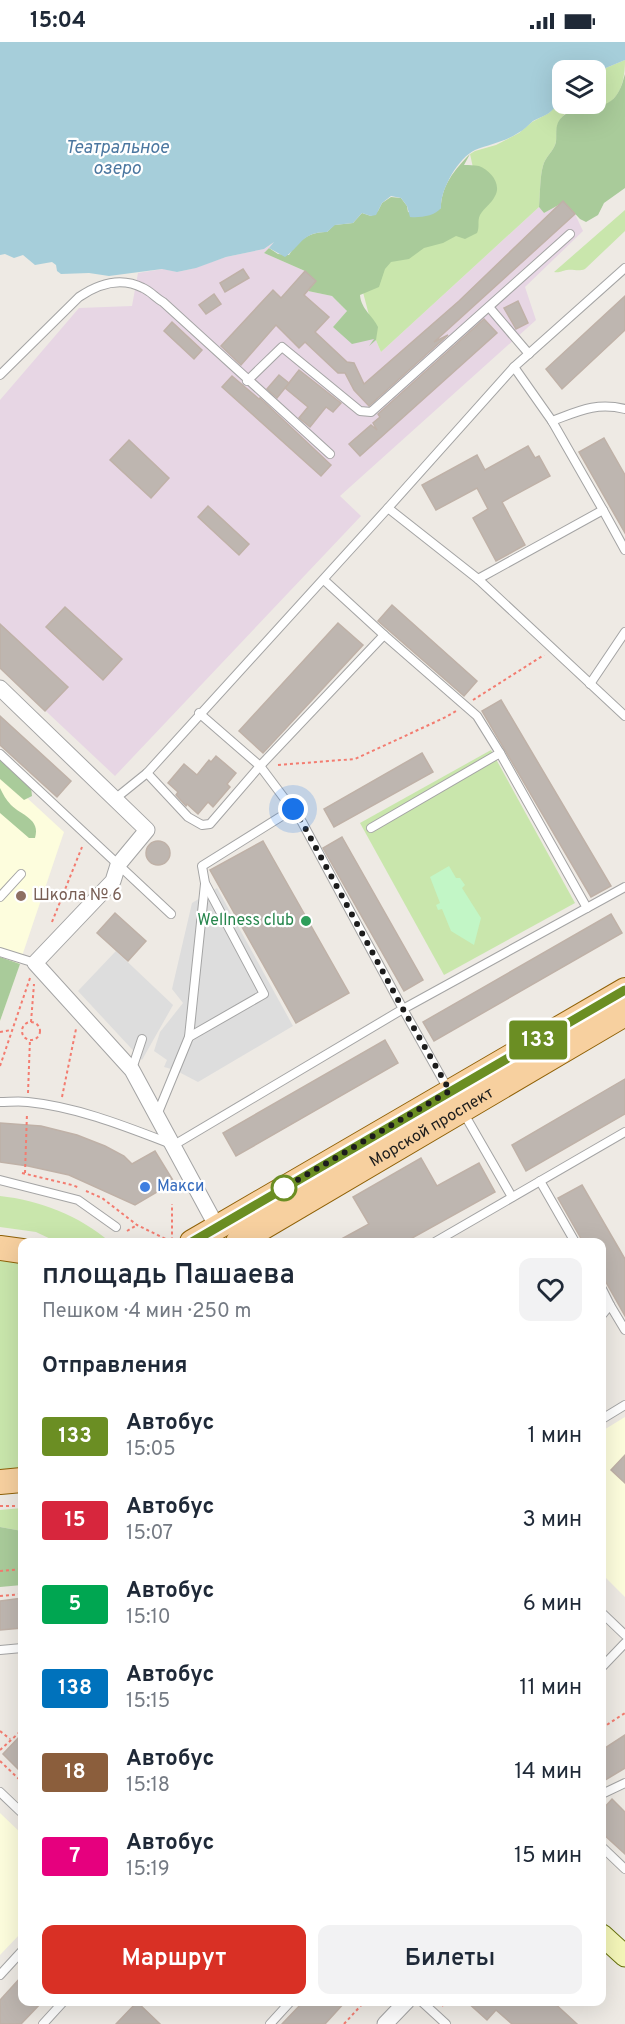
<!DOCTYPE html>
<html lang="ru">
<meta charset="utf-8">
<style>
:root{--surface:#fff;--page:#f2f2f3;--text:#1f2937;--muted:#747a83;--accent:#d93025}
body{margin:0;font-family:Overpass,sans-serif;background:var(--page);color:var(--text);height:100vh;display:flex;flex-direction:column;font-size:22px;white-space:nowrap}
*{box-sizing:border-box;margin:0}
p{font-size:20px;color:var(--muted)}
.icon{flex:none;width:33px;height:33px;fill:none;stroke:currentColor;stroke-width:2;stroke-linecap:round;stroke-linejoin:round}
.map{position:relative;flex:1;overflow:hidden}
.panel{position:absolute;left:18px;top:1196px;width:588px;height:768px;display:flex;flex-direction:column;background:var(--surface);border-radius:12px;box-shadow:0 6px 24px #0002}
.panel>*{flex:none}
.badge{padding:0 12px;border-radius:4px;font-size:21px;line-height:39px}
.buttons{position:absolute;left:552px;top:18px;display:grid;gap:12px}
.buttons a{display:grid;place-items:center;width:54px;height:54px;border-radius:12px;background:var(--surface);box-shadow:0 6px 24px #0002;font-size:30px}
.you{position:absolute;width:30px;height:30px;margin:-15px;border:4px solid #fff;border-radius:50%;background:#1a73e8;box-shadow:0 0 0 9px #1a73e833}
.map>.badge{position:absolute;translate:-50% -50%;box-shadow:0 0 0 3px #fff}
h2{padding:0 24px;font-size:22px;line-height:54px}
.round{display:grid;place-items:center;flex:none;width:63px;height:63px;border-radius:12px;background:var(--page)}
.headline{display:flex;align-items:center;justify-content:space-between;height:102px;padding:0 24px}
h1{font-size:28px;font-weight:600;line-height:45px}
.action{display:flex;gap:12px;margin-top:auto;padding:12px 24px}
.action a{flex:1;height:69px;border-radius:12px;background:var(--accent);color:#fff;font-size:24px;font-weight:600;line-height:69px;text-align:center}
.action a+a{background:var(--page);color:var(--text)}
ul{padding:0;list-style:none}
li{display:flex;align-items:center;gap:18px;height:84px;padding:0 24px}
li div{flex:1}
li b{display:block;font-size:22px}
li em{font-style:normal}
li .badge{min-width:66px;font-weight:700;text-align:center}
.status{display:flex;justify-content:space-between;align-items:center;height:42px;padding:0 30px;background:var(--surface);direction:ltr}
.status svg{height:16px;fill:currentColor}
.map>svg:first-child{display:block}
.industrial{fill:#e7d6e4}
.education{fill:#fdfddd}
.grass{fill:#c9e6ac}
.forest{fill:#a9cb9a}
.park{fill:#c2f6c6}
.parking{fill:#ddd}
.water{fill:#a6ceda}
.building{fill:#beb6b0;stroke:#bfb1a7;stroke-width:1.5}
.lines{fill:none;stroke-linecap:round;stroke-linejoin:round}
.lane-casing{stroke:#a4a4a4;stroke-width:10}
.street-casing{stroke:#a4a4a4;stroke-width:17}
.secondary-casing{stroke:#656f0a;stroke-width:23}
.primary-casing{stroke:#8f6107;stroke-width:26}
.path{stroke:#f37c70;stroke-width:2;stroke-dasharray:3 3;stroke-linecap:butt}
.lane{stroke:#fff;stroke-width:8}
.street{stroke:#fff;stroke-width:15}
.secondary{stroke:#f4f6b9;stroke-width:21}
.primary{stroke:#f7d09f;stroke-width:24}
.line-casing{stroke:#fff;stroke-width:14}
.line{stroke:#6b8e23;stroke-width:9}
.walk{stroke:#1d1d1d;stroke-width:6;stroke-dasharray:0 10.8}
.education-dot{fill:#8d6e63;stroke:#fff;stroke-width:2}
.leisure-dot{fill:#2e9e5b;stroke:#fff;stroke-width:2}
.shop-dot{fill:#3f7fe0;stroke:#fff;stroke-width:2}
.stop-dot{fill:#fff;stroke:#6b8e23;stroke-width:3}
.labels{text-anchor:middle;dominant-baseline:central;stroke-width:4.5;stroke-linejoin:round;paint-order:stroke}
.education-label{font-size:16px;fill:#785e54;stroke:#fff;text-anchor:start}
.leisure-label{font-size:16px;fill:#27864d;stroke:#fff;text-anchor:end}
.street-label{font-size:16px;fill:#1d1d1d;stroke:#fff}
.shop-label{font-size:16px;fill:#366cbe;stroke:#fff;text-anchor:start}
.water-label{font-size:18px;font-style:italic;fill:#4b77a0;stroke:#fff}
</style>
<div class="status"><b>15:04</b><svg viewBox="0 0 49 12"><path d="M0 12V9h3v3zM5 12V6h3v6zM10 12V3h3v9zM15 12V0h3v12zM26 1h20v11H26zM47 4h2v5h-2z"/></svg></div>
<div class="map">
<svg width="625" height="1982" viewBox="0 0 625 1982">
<rect width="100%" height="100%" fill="#eeeae4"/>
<!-- industrial -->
<path class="industrial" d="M564,160L575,172L583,189L525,245L536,278L340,454L361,474L115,734L0,626V358L79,266L132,264L138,231L163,227L177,230L191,227L226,215L264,207L276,199L264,211L305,229L316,239L308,249L332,254L347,269L333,285L375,296L381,310L539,165L544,171Z"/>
<!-- education -->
<g class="education">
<path d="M0,731L64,790L0,979Z"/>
<path d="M625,1375V1555L602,1532V1389Z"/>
<path d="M0,1771L22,1792V1890L0,1913Z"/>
</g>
<!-- grass -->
<g class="grass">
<path d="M625,18C625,37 621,60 598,66C587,68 572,64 563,74C554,84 558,89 556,100C554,109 545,115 543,124C540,133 540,154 539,165L381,310L375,296L354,216L479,153L470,112L475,109L496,103L519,91L532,80L549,71L562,57V62H596V30Z"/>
<path d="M625,168V189L585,227C578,230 574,227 567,228C561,229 560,231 554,230Z"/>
<path d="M491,708L575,861L444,933L360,781Z"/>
<path d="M0,1154C39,1158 80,1174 110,1200H57L36,1190L0,1185Z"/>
<path d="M0,1215L22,1218V1426L0,1429Z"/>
<path d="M22,1466V1489L0,1485V1468Z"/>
</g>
<!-- forest -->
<g class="forest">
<path d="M625,32V146L604,161L598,173L586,180L580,177L564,160L544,171L539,165C540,154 540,133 543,124C545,115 554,109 556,100C557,90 554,82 563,74C580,60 607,73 619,49C622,44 623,38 625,32Z"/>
<path d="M470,112L464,123C469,123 474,123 479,124C490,128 502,142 495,154C492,161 484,166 480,173C477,179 480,185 477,191L465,197L456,194L443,201L424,206L409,217L391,220L385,227L379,245L360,253C361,267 373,274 378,285L376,298L369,304L374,297L352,302L333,285L347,269L332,254L308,249L316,239L305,229L264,211L269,206L278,212L289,213C297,199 310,189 327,190L334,183L353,181L362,171L371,174L378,169L382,161L391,155L401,156L407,164L408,170C421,173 429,174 441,166C441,144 455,127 470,112Z"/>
<path d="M0,717L31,745L32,754L24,758L0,737Z"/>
<path d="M0,746C3,752 6,758 11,763C21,773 41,777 35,796H29L0,771Z"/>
<path d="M0,915L20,922L0,979Z"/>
<path d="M0,1485L22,1489V1543L0,1545Z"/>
</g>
<!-- park -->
<path class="park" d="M449,824L456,836H460L465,843L462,846L481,876L474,903L451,889L442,867L438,868L436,863L440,861L430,835Z"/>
<!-- parking -->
<g class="parking">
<path d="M217,846L293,984L198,1040L175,1028L164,1025L167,1018L154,1009L160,990L183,961L172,947L192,861Z"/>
<path d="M116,909L173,963L142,1018L78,949Z"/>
</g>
<!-- water -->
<path class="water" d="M0,0H625V18L596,30V28H562V57C558,62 554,67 549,71C545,74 538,76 533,79C528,83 524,88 518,91C504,100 490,102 475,108C458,116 440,148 441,166C435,174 420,176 410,175L407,164L401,156L391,154L382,161L376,173L371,174L362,171L353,181L335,183L327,190C302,190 302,203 285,215L269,206L274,200L264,207L226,215L196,226L177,230L162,227L109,234L89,231L61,232L57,229L56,223L52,220L35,223L23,213L14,216L5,212L0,213Z"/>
<!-- building -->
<g class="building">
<path d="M563,159L575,172L434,300L448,293L369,364L354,348L345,331H338L305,300L299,306L276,283L241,323L221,304L273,248L281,256L305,229L316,239L304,253L329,275L315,290L347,320L354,321L364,342L459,259Z"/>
<path d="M243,227L249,236L225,250L220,241Z"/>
<path d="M214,252L221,262L206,272L199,263Z"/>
<path d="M625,254V288L562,347L546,327Z"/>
<path d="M518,259L528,281L516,287L504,266Z"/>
<path d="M484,277L497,291L360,414L349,402L371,383L377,388L373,381L380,375L378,372Z"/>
<path d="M172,280L202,308L194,317L164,289Z"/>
<path d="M299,328L341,361L333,370L326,365L310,385L299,376L308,365L285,346Z"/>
<path d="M279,333L289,341L277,356L267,347Z"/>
<path d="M232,334L259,357L260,356L331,423L321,434L222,345Z"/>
<path d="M604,396L625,433V491L579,410Z"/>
<path d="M129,398L169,436L151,456L110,418Z"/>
<path d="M528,404L535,416L539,414L550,434L502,460L525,503L496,519L473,476L488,467L477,446L436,468L422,443L477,413L485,428Z"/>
<path d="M208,464L249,502L239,513L198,475Z"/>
<path d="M392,563L477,639L464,654L378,579Z"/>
<path d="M65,565L122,617L103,638L46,585Z"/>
<path d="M338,581L363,603L263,711L239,689Z"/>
<path d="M0,582L68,645L45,669L0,626Z"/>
<path d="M501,658L611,844L591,855L482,669Z"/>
<path d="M0,674L71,739L57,755L0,703Z"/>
<path d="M422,711L433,730L334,785L324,767Z"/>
<path d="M216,714L236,731L227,742L230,745L213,765L208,760L198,772L187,762L186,764L176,753L178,750L168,741L184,722L197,733L209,718L211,720Z"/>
<path d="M342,795L423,938L404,949L323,806Z"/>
<circle cx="158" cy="811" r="12"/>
<path d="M263,799L349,951L296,981L210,828Z"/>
<path d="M115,871L146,899L128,919L97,891Z"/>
<path d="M611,872L622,891L434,999L423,980Z"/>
<path d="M385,998L398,1021L236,1114L223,1091Z"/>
<path d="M625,1037V1072L526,1129L512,1103Z"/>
<path d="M0,1081L41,1084L77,1093L105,1104L124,1114L132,1122L155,1109L174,1140L135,1163L69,1133L28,1124L0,1120Z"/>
<path d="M421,1116L437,1144L479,1121L495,1150L405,1200H336L369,1182L353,1155Z"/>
<path d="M582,1143L625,1217V1274L602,1233V1200H583L558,1156Z"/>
<path d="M625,1413V1441L611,1428Z"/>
<path d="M22,1556V1586L0,1588V1559Z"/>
<path d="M22,1692V1731L3,1712Z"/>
<path d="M625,1693V1726L602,1740V1708Z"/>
<path d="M612,1757L625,1770V1812L602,1791V1768Z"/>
<path d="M22,1934V1959H43L21,1982H0V1958Z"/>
<path d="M304,1959H346L325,1982H282Z"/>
<path d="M466,1959H552L577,1982H512L496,1968L487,1978Z"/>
<path d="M137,1960L160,1982H116Z"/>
</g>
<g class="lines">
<defs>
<g id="lane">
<path d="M489,265L529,312"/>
<path d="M0,333L79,255C98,242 120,234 143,246C150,249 156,256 163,260L330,412"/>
<path d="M247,339L282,305L360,369L371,370L570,192"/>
<path d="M552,379C579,369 596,360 625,367"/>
<path d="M388,466L514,325"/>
<path d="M603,468L552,379L514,325L625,226"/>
<path d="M478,537L603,468L625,508"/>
<path d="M324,538L384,593"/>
<path d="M590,642L625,590"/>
<path d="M199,671L260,724L302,780L403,967L448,1047"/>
<path d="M0,712L171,872"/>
<path d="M147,731L188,775L202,783L210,782L260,724L384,593L477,674L500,711"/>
<path d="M116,756L147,731L388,466L478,537L625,674"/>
<path d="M371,786L500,711L587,866"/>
<path d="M0,855L21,832"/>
<path d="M0,910L35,921"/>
<path d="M189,995L205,842"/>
<path d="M132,1027L142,997"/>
<path d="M0,1060C9,1060 19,1059 28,1060C78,1065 127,1085 174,1103L403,967L625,845"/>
<path d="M463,1070L512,1155"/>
<path d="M157,1073L189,995L264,952L205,841L202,824L293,767"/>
<path d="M0,1138L78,1158L116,1185"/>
<path d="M540,1139L575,1200"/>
<path d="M435,1200L625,1090"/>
<path d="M602,1247L610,1263"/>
<path d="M602,1273L610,1263L625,1288"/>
<path d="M602,1377L625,1363"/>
<path d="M602,1571L625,1593"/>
<path d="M0,1608L22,1606"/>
<path d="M602,1625L625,1601"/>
<path d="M0,1750L22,1771"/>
<path d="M602,1752L625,1741"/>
<path d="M602,1805L625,1827"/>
<path d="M0,1933L22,1909"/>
<path d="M421,1959L446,1982"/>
<path d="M43,1982L64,1959"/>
<path d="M270,1982L291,1959"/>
</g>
<g id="street">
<path d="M0,646L147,788L118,823L113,839L35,921L132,1028L217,1185"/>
<path d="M385,1982L407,1959"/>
</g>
<path id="secondary" d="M602,1893L625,1914"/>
<g id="primary">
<path d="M192,1200L625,948"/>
<path id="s1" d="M238,1200L625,972"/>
<path d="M0,1206L22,1209"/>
<path d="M0,1440L22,1438"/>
</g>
</defs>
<!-- lane casing -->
<use href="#lane" class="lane-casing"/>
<!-- street casing -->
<use href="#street" class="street-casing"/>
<!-- secondary casing -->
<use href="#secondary" class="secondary-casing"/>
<!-- primary casing -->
<use href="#primary" class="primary-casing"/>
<!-- path -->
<g class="path">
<path d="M473,658L544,613"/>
<path d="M278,723L355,717L446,675L456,669"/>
<path d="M52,880L82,805"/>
<path d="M31,980L34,942"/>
<circle cx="31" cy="989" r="9"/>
<path d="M0,990L11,988"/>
<path d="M0,1024L30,936"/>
<path d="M28,1051L30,997"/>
<path d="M62,1055L76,987"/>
<path d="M22,1131L72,1143L80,1146"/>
<path d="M25,1131L27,1071"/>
<path d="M86,1149L102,1156L137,1183L172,1200V1162"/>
<path d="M127,1189L137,1183"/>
<path d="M0,1464H22"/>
<path d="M0,1529L22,1527"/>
<path d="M0,1554L22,1552"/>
<path d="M602,1686L625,1671"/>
<path d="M0,1689L10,1697"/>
<path d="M0,1708L22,1688"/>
<path d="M0,1719L22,1740"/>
<path d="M442,1964L447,1959"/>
<path d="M344,1982L365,1959"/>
</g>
<!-- lane -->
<use href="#lane" class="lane"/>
<!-- street -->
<use href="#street" class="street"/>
<!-- secondary -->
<use href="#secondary" class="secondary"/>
<!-- primary -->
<use href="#primary" class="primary"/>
</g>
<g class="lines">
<defs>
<path id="line" d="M192,1200L625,948"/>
</defs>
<!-- line casing -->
<use href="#line" class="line-casing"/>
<!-- line -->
<use href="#line" class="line"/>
<!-- walk -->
<path class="walk" d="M284,1146L277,1150L450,1049L403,967L302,780L293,767"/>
</g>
<!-- markers -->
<circle class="education-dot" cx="21" cy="854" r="6"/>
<circle class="leisure-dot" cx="306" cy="879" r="6"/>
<circle class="shop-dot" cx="145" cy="1145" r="6"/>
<circle class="stop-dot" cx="284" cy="1146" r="12"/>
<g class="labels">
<!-- education labels -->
<g class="education-label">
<text x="33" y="854">Школа № 6</text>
</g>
<!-- leisure labels -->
<g class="leisure-label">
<text x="294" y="879">Wellness club</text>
</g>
<!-- street labels -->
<g class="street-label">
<text stroke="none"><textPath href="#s1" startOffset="225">Морской проспект</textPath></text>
</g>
<!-- shop labels -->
<g class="shop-label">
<text x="157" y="1145">Макси</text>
</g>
<!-- water labels -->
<g class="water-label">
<text x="117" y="106">Театральное<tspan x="117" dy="21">озеро</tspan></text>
</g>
</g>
</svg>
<div class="buttons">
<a><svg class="icon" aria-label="layers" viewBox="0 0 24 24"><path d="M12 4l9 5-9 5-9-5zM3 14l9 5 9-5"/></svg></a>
</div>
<div class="you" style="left:293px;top:767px"></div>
<b class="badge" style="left:538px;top:998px;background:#6b8e23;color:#fff">133</b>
<section class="panel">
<div class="headline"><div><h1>площадь Пашаева</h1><p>Пешком · 4 мин · 250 m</p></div><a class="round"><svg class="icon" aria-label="heart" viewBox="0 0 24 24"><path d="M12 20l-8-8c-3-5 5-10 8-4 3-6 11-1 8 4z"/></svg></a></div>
<h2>Отправления</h2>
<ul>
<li><span class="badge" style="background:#6b8e23;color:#fff">133</span><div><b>Автобус</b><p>15:05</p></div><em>1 мин</em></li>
<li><span class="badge" style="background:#d7263d;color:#fff">15</span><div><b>Автобус</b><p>15:07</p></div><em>3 мин</em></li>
<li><span class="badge" style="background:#00a651;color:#fff">5</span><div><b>Автобус</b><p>15:10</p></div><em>6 мин</em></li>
<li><span class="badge" style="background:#0072bc;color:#fff">138</span><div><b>Автобус</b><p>15:15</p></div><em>11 мин</em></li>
<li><span class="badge" style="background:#8b5e3c;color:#fff">18</span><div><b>Автобус</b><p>15:18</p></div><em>14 мин</em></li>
<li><span class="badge" style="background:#e6007e;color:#fff">7</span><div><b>Автобус</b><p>15:19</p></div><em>15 мин</em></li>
</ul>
<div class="action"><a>Маршрут</a><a>Билеты</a></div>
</section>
</div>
